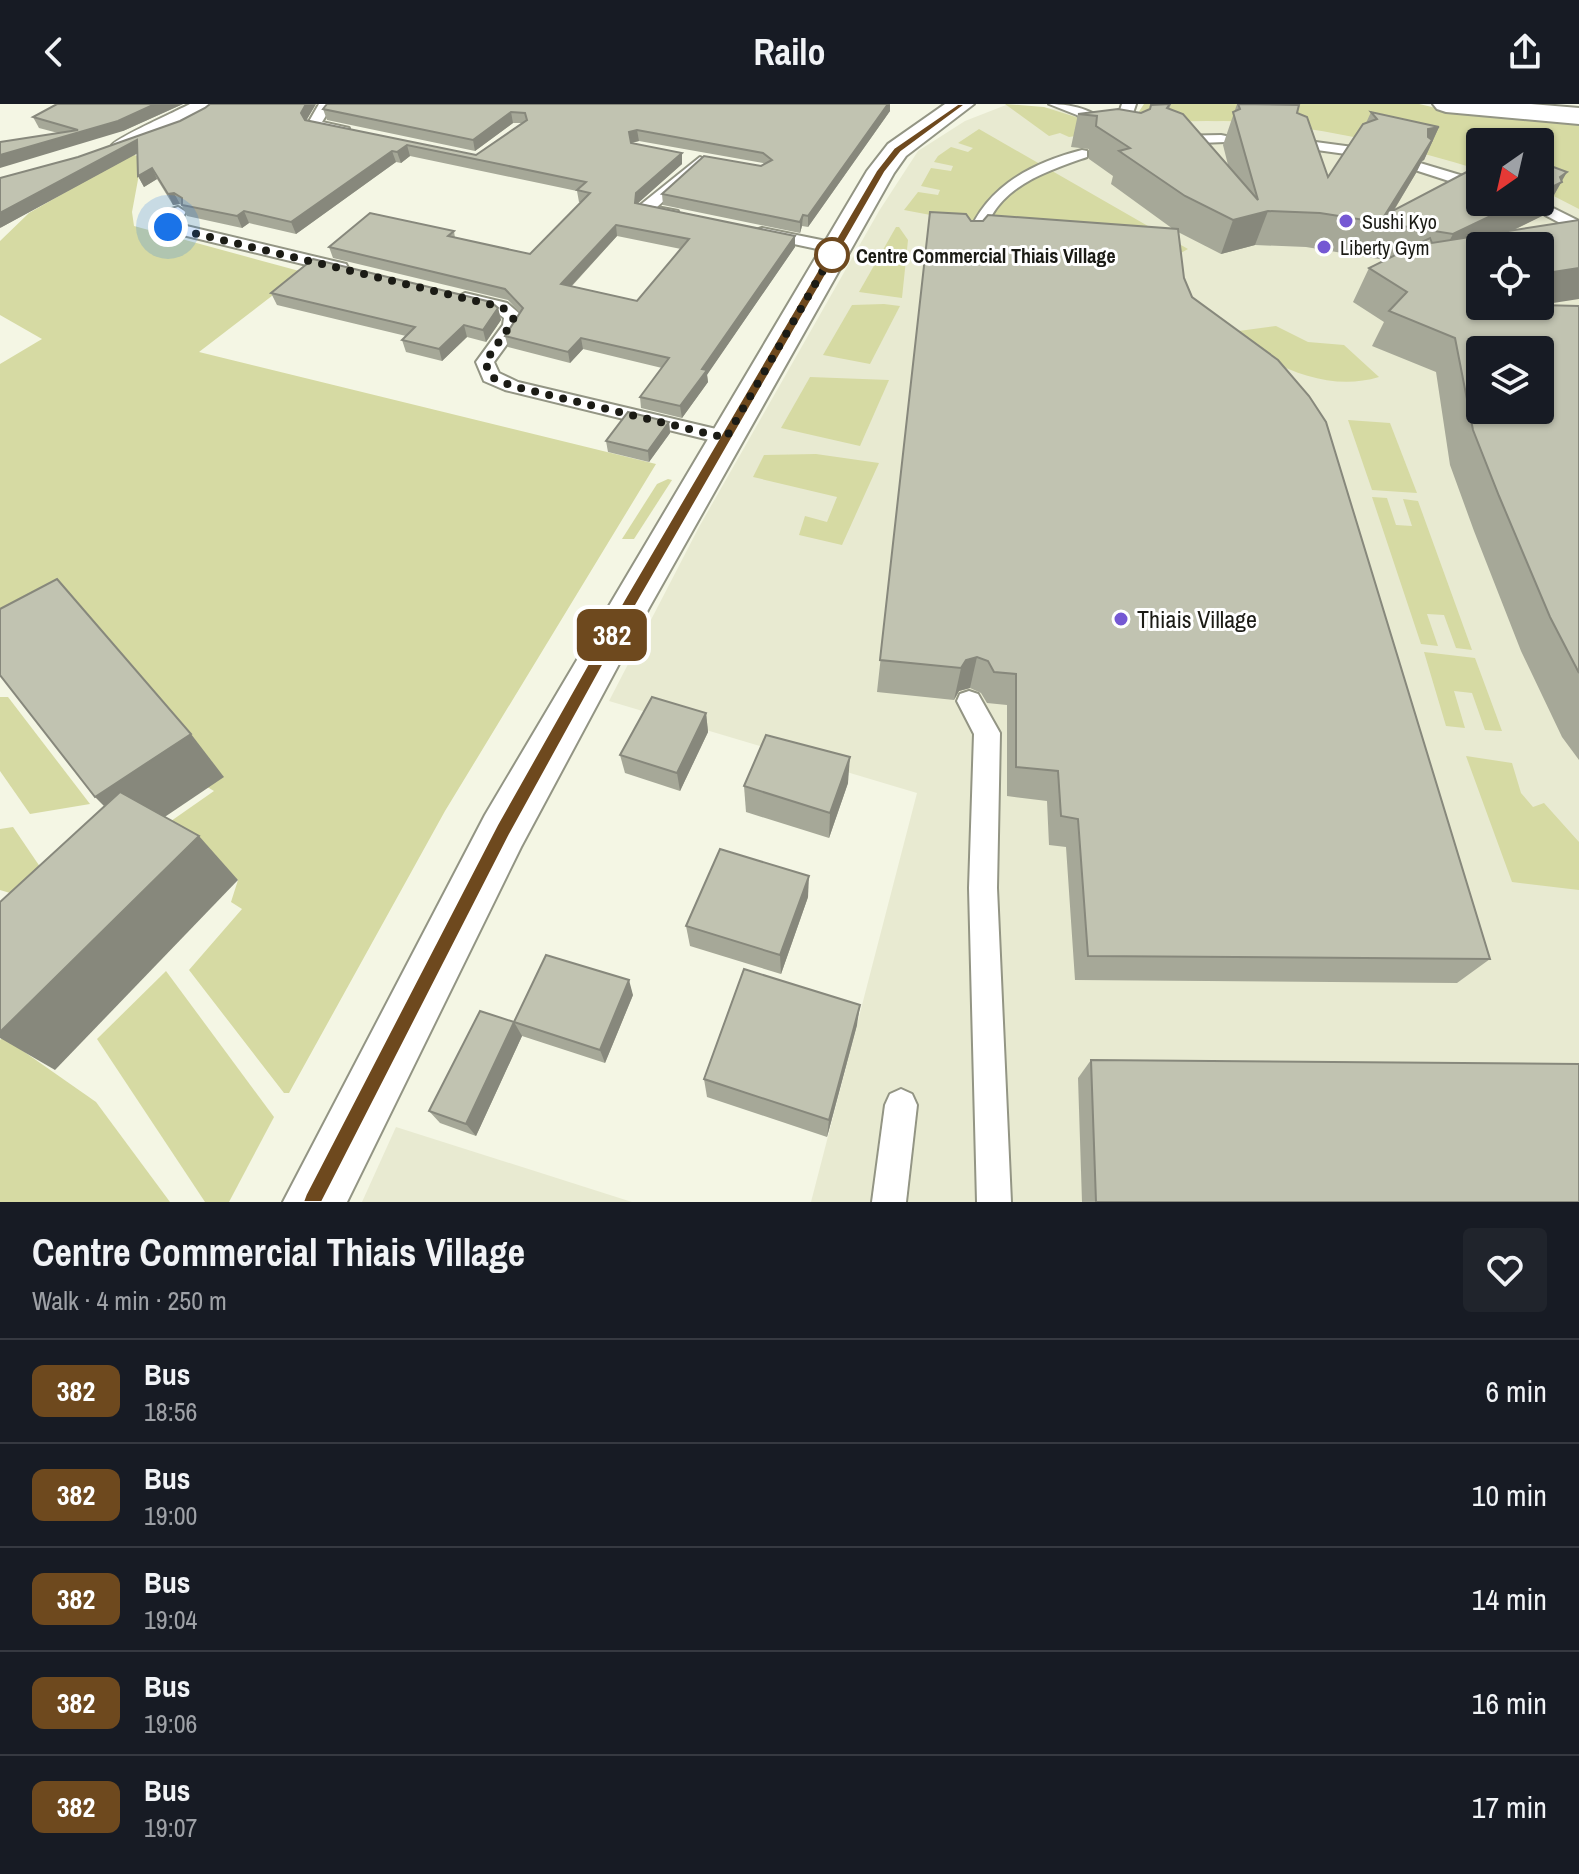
<!DOCTYPE html>
<meta charset="utf-8">
<style>
:root{--surface:#171b24;--page:#20242c;--text:#f1f3f6;--muted:#9ea1a6;--line:#363941}
body{margin:0;font-family:"Archivo Narrow",sans-serif;background:var(--page);color:var(--text);height:100vh;display:flex;flex-direction:column;font-size:30px;white-space:nowrap}
*{box-sizing:border-box;margin:0}
p{font-size:26px;color:var(--muted)}
.icon{flex:none;width:44px;height:44px;fill:none;stroke:currentColor;stroke-width:2;stroke-linecap:round;stroke-linejoin:round}
.map{position:relative;height:1098px;overflow:hidden}
.drawer{display:flex;flex-direction:column;background:var(--surface);flex:1}
.drawer>*{flex:none}
.badge{padding:0 16px;border-radius:12px;font-size:28px;line-height:52px}
.needle{width:52px;rotate:214deg}
.controls{position:absolute;left:1466px;top:24px;display:grid;gap:16px}
.controls a{display:grid;place-items:center;width:88px;height:88px;border-radius:8px;background:var(--surface);box-shadow:0 2px 6px #0004;font-size:40px}
.you{position:absolute;width:40px;height:40px;margin:-20px;border:6px solid #fff;border-radius:50%;background:#1a73e8;box-shadow:0 0 0 12px #1a73e833}
.map>.badge{position:absolute;translate:-50% -50%;box-shadow:0 0 0 4px #fff}
.round{display:grid;place-items:center;flex:none;width:84px;height:84px;border-radius:8px;background:var(--page)}
.headline{display:flex;align-items:center;justify-content:space-between;height:136px;padding:0 32px}
h1{font-size:38px;font-weight:700;line-height:60px}
ul{padding:0;list-style:none}
li{display:flex;align-items:center;gap:24px;height:104px;padding:0 32px;border-top:2px solid var(--line)}
li div{flex:1}
li b{display:block;font-size:30px}
li em{font-style:normal}
li .badge{min-width:88px;font-weight:700;text-align:center}
header{display:flex;justify-content:space-between;align-items:center;height:104px;padding:0 32px;background:var(--surface);font-size:36px;font-weight:700}
.map>svg:first-child{display:block}
.built{fill:#e8ead1;fill-rule:evenodd}
.green{fill:#d6daa3}
.lines{fill:none;stroke-linecap:round;stroke-linejoin:round}
.service-casing{stroke:#939584;stroke-width:4}
.minor-casing{stroke:#939584;stroke-width:4}
.primary-casing{stroke:#939584;stroke-width:4}
.service{fill:#fff;fill-rule:evenodd}
.minor{fill:#fff;fill-rule:evenodd}
.primary{fill:#fff;fill-rule:evenodd}
.wall{fill:#a6a898;fill-rule:evenodd}
.shaded-wall{fill:#87887c}
.building{fill:#c1c3b1;stroke:#87887c;stroke-width:2;fill-rule:evenodd}
.line{fill:#6e491e;stroke:#fff;stroke-width:2}
.walk{stroke:#1b1b15;stroke-width:8;stroke-dasharray:0 14.4}
.poi-dot{fill:#7558d3;stroke:#fff;stroke-width:3}
.stop-dot{fill:#fff;stroke:#6e491e;stroke-width:4}
.labels{text-anchor:middle;dominant-baseline:central;stroke-width:6;stroke-linejoin:round;paint-order:stroke}
.far-poi-label{font-size:20px;fill:#1b1b15;stroke:#fff;text-anchor:start}
.far-stop-label{font-size:20px;font-weight:bold;fill:#1b1b15;stroke:#fff;text-anchor:start}
.poi-label{font-size:24px;fill:#1b1b15;stroke:#fff;text-anchor:start}
</style>
<header><svg class="icon" aria-label="back" viewBox="0 0 24 24"><path d="M15 5l-7 7 7 7"/></svg>Railo<svg class="icon" aria-label="share" viewBox="0 0 24 24"><path d="M12 15V3M7 8l5-5 5 5M5 13v7h14v-7"/></svg></header>
<div class="map">
<svg width="1579" height="1098" viewBox="0 0 1579 1098">
<rect width="100%" height="100%" fill="#f4f6e4"/>
<!-- built -->
<g class="built">
<path d="M1006,1L1490,38H1480V98H1540L1579,45V1098H811L917,689L609,597L699,423L879,107L918,47L965,17ZM1480,142H1540V202H1480ZM1480,246H1540V306H1480Z"/>
<path d="M396,1023L632,1098H362Z"/>
</g>
<!-- green -->
<g class="green">
<path d="M1005,0L1044,3L1079,14L1076,32L1069,33L1060,29L1049,32Z"/>
<path d="M1144,0H1419L1450,7L1579,19V105L1540,85V38H1480V66C1370,32 1255,7 1140,21L1138,9Z"/>
<path d="M979,25L1188,145L1179,150L1021,128L904,106L918,88L938,91L940,86L921,82L931,64L951,67L953,62L934,58L938,52L951,43L968,48L973,44L958,39Z"/>
<path d="M132,50L142,54L132,108L134,122L303,168L199,248L656,360L445,707L289,989H284L189,866L242,805L231,798L238,776L141,738L214,687L0,559V260L42,235L0,211V137L29,109Z"/>
<path d="M896,123H899L908,136L902,194L859,188Z"/>
<path d="M884,200L900,202L870,260L823,251L852,201Z"/>
<path d="M1276,222L1308,238L1344,241L1379,273C1323,290 1268,258 1224,229Z"/>
<path d="M810,273L889,276L860,342L781,324Z"/>
<path d="M1348,316L1390,319L1417,389L1372,386Z"/>
<path d="M816,350L879,359L842,441L799,431L805,412L827,418L837,393L753,373L764,351Z"/>
<path d="M668,375L672,376L634,435H622L657,380Z"/>
<path d="M1372,393L1387,394L1396,421L1412,422L1403,395L1418,397L1472,546L1456,544L1444,511L1427,510L1438,542L1421,540Z"/>
<path d="M1424,548L1475,554L1502,627L1485,626L1472,589L1454,587L1465,624L1446,622Z"/>
<path d="M0,593H8L90,700L30,710L0,667Z"/>
<path d="M1466,652L1512,659L1521,689L1533,703L1544,699L1579,738V786L1512,778Z"/>
<path d="M13,723L70,807L0,786V725Z"/>
<path d="M166,867L274,1013L229,1098H205L97,935Z"/>
<path d="M3,933L96,998L170,1098H0V936Z"/>
</g>
<g class="lines">
<defs>
<g id="service">
<path d="M319,0H333L322,18L349,24V30L309,24L307,21Z"/>
<path d="M1049,0C1076,0 1099,8 1118,27L1116,30H1106L1077,11Z"/>
<path d="M1122,0H1136L1131,15L1140,35L1138,38H1128L1117,15Z"/>
<path d="M1221,31L1226,32V38L1171,40L1164,36L1171,32Z"/>
<path d="M1293,35L1353,43L1360,47L1353,51L1288,42V36Z"/>
<path d="M1082,46L1087,47V53C1053,65 1011,78 992,111C985,123 984,135 978,146H966L964,143C980,86 1028,60 1082,46Z"/>
<path d="M700,53L707,57L705,60L657,103L678,107V113L639,108V102Z"/>
<path d="M1420,59L1480,77V87L1415,66V60Z"/>
<path d="M178,103L186,108L178,120L346,160L348,164L340,169L162,126L160,123L172,105Z"/>
<path d="M1551,103L1579,117V129L1545,111L1543,108Z"/>
<path d="M762,124L836,139L844,144L836,149L756,132V126Z"/>
<path d="M465,189L507,199L522,212L521,221L494,258L499,269L518,278L733,329L736,334L726,340L505,286L484,277L476,258L503,221L504,214L495,207L459,198L456,194Z"/>
<path d="M969,587L978,590L1000,629L997,784L1011,1098H977L969,784L974,630L957,597L960,590Z"/>
<path d="M901,985L912,990L917,1001L906,1098H872L885,1001L890,990Z"/>
</g>
<g id="minor">
<path d="M190,0H222L218,5C193,19 144,54 116,47L112,41C116,34 177,7 190,0Z"/>
<path d="M945,0H974L906,52L894,69L649,504L521,743L347,1098H283L485,711L867,67L888,40Z"/>
</g>
<path id="primary" d="M1433,0H1531L1579,4V20L1446,8L1437,5Z"/>
</defs>
<!-- service casing -->
<use href="#service" class="service-casing"/>
<!-- minor casing -->
<use href="#minor" class="minor-casing"/>
<!-- primary casing -->
<use href="#primary" class="primary-casing"/>
<!-- service -->
<use href="#service" class="service"/>
<!-- minor -->
<use href="#minor" class="minor"/>
<!-- primary -->
<use href="#primary" class="primary"/>
</g>
<!-- wall -->
<g class="wall">
<path d="M57,0H183L123,27L58,29L39,24L33,13Z"/>
<path d="M210,0H316L306,17L476,51L522,19H513L475,47L327,16L323,5L327,0H890V7L808,123L802,122L800,129L663,101L662,90L761,62L764,60L763,59L639,37L631,39L682,49V60L638,99L795,132V143L707,270L708,278L682,314L641,304L640,293L662,264L583,245L570,259L508,243L505,232L520,209L508,196L333,154L329,143L454,127L455,134L530,150L581,98H579L577,87L410,52L401,59L396,58L296,130L249,119L242,124L187,112L182,102L180,100L173,101L157,75L144,83L138,72L137,49L0,124L78,53L180,17L205,4ZM617,132L681,145L637,197L572,182Z"/>
<path d="M1171,0L1169,5L1228,61L1223,41L1237,0H1286L1297,9L1328,73L1366,19L1371,8L1439,23L1424,56L1422,57L1416,69L1393,108L1562,77L1542,112L1512,127L1542,201L1579,202V656L1562,633L1521,547L1474,427L1450,361L1436,268L1372,242L1384,218L1353,198L1369,164L1385,156L1306,143L1255,141L1221,150L1178,128L1184,174L1490,855L1457,879L1075,876L1066,743L1049,741L1047,697L1007,692V601L987,599L981,589L970,584L959,587L954,596L877,588L930,108L971,117L1173,125L1111,80L1113,72L1089,55V45L1071,43L1078,10L1141,9Z"/>
<path d="M271,189L498,204L501,216L486,238L467,233L442,257L406,248L402,236L406,232L277,201Z"/>
<path d="M669,318L670,329L649,358L608,348L606,337Z"/>
<path d="M706,609L708,628L680,687L625,669L620,651Z"/>
<path d="M848,679L829,734L746,708L744,682Z"/>
<path d="M808,793L781,870L690,842L686,822Z"/>
<path d="M633,891L605,959L522,932L476,1032L440,1019L429,1007L514,918Z"/>
<path d="M857,921L827,1033L707,993L704,975Z"/>
<path d="M1091,956L1579,1098H1082L1078,974Z"/>
</g>
<!-- shaded-wall -->
<g class="shaded-wall">
<path d="M155,0H183L123,27L0,64V51Z"/>
<path d="M306,0H316L304,20L301,9Z"/>
<path d="M888,0H890V7L808,123V112Z"/>
<path d="M511,8L513,19L475,47L473,36Z"/>
<path d="M1439,23L1424,56L1422,57L1416,69L1386,119H1382L1428,25Z"/>
<path d="M637,26L639,37L631,39L629,28Z"/>
<path d="M137,36L142,47L0,124V109Z"/>
<path d="M407,41L410,52L401,59L397,48Z"/>
<path d="M392,47L396,58L296,130L291,118Z"/>
<path d="M682,49V60L637,100L635,99L636,89Z"/>
<path d="M152,64L157,75L144,83L138,72Z"/>
<path d="M1567,68L1542,112L1435,164L1453,130L1520,98H1540V89Z"/>
<path d="M174,89L180,100L173,101L168,90Z"/>
<path d="M244,107L249,119L242,124L237,112Z"/>
<path d="M1268,107L1255,141L1221,150L1233,116Z"/>
<path d="M803,111L802,122L800,129V118Z"/>
<path d="M616,121L617,132L563,191L561,180Z"/>
<path d="M795,132V143L707,271L708,278L682,314L680,302L702,265Z"/>
<path d="M1579,164V195L1540,201V170Z"/>
<path d="M498,204L501,216L486,238L483,226Z"/>
<path d="M464,221L467,233L442,257L439,245Z"/>
<path d="M581,234L583,245L570,259L568,248Z"/>
<path d="M669,318L670,329L649,358L648,347Z"/>
<path d="M977,553L970,584L959,587L954,596L961,564L966,556Z"/>
<path d="M706,609L708,628L680,687L677,669Z"/>
<path d="M191,630L224,673L135,733L95,693Z"/>
<path d="M850,653L848,679L829,734L830,709Z"/>
<path d="M199,732L238,776L55,966L0,934V926Z"/>
<path d="M809,772L808,793L781,870L780,851Z"/>
<path d="M629,876L633,891L605,959L600,946Z"/>
<path d="M860,901L857,921L827,1033L829,1016Z"/>
<path d="M514,918L522,932L476,1032L466,1020Z"/>
</g>
<!-- building -->
<g class="building">
<path d="M57,0H155L118,17L0,51V38L78,26L33,13Z"/>
<path d="M210,0H306L301,9L305,16L476,51L527,16L525,9L511,8L473,36L323,5L327,0H888L808,112L803,111L800,118L662,90L704,52L761,62L772,56L763,49L637,26L629,28L631,39L682,49L636,89L635,99L795,132L702,265L707,266L680,302L640,293L669,254L581,234L568,248L505,232L523,204L505,185L329,143L370,109L454,127L448,132L530,150L590,89L577,86L586,78L407,41L397,48L392,47L291,118L244,107L237,112L182,101V94L174,89L168,90L152,64L138,72L137,36L0,109V74L78,53L180,17L205,4ZM616,121L689,135L637,197L561,180Z"/>
<path d="M1170,0L1167,4L1183,10L1258,96L1233,8L1240,5L1238,0L1299,1L1297,9L1307,13L1328,73L1363,20L1377,15L1371,8L1439,23L1428,25V33L1432,36L1385,111L1480,61V98H1520L1453,130L1320,109L1268,107L1233,116L1185,92L1119,47L1130,44L1096,22L1097,12L1078,10L1118,5L1141,9L1150,5L1151,1Z"/>
<path d="M1540,58L1567,68L1560,73L1562,78L1540,89Z"/>
<path d="M930,108L966,110L971,117H983L988,111L1178,125L1184,174L1192,193L1278,256L1309,292L1326,318L1490,855L1088,852L1078,715L1061,712L1058,667L1016,663V570L994,568L988,557L977,553L966,556L961,564L880,556Z"/>
<path d="M1579,116V164L1540,170V142H1480V202H1540V201L1579,202V569L1550,513L1499,392L1473,326L1455,234L1389,207L1407,188L1369,164L1430,134L1432,139ZM1480,246H1540V306H1480Z"/>
<path d="M313,155L491,198L498,204L483,226L464,221L439,245L402,236L415,223L271,189Z"/>
<path d="M628,308L669,318L648,347L606,337Z"/>
<path d="M57,475L191,630L95,693L0,571V505Z"/>
<path d="M652,593L706,609L677,669L620,651Z"/>
<path d="M766,631L850,653L830,709L744,682Z"/>
<path d="M120,688L199,732L0,928V798Z"/>
<path d="M720,745L809,772L780,851L686,822Z"/>
<path d="M546,851L629,876L600,946L514,918L466,1020L429,1007L480,907L514,918Z"/>
<path d="M744,865L860,901L829,1016L704,975Z"/>
<path d="M1091,956L1579,960V1098H1096Z"/>
</g>
<!-- line -->
<path class="line" d="M958,0H966L901,48L885,68L635,503L509,732L322,1098H303L306,1090L497,721L624,496L876,67L894,44Z"/>
<g class="lines">
<!-- walk -->
<path class="walk" d="M168,123L501,203L508,207L514,216L485,258L491,273L512,282L726,334L836,144L832,151"/>
</g>
<!-- markers -->
<g class="poi-dot">
<circle cx="1346" cy="117" r="8"/>
<circle cx="1324" cy="143" r="8"/>
<circle cx="1121" cy="515" r="8"/>
</g>
<circle class="stop-dot" cx="832" cy="151" r="16"/>
<g class="labels">
<!-- far-poi labels -->
<g class="far-poi-label">
<text x="1362" y="117">Sushi Kyo</text>
<text x="1340" y="143">Liberty Gym</text>
</g>
<!-- far-stop labels -->
<g class="far-stop-label">
<text x="856" y="151">Centre Commercial Thiais Village</text>
</g>
<!-- poi labels -->
<g class="poi-label">
<text x="1137" y="515">Thiais Village</text>
</g>
</g>
</svg>
<div class="controls">
<a><svg class="needle" viewBox="-14 -14 28 28"><path d="M0-13l5 13h-10z" fill="#e53935"/><path d="M0 13l5-13h-10z" fill="#9ea1a6"/></svg></a>
<a><svg class="icon" aria-label="locate" viewBox="0 0 24 24"><circle cx="12" cy="12" r="6"/><path d="M12 2v4M12 18v4M2 12h4M18 12h4"/></svg></a>
<a><svg class="icon" aria-label="layers" viewBox="0 0 24 24"><path d="M12 4l9 5-9 5-9-5zM3 14l9 5 9-5"/></svg></a>
</div>
<div class="you" style="left:168px;top:123px"></div>
<b class="badge" style="left:612px;top:531px;background:#6e491e;color:#fff">382</b>
</div>
<section class="drawer">
<div class="headline"><div><h1>Centre Commercial Thiais Village</h1><p>Walk · 4 min · 250 m</p></div><a class="round"><svg class="icon" aria-label="heart" viewBox="0 0 24 24"><path d="M12 20l-8-8c-3-5 5-10 8-4 3-6 11-1 8 4z"/></svg></a></div>
<ul>
<li><span class="badge" style="background:#6e491e;color:#fff">382</span><div><b>Bus</b><p>18:56</p></div><em>6 min</em></li>
<li><span class="badge" style="background:#6e491e;color:#fff">382</span><div><b>Bus</b><p>19:00</p></div><em>10 min</em></li>
<li><span class="badge" style="background:#6e491e;color:#fff">382</span><div><b>Bus</b><p>19:04</p></div><em>14 min</em></li>
<li><span class="badge" style="background:#6e491e;color:#fff">382</span><div><b>Bus</b><p>19:06</p></div><em>16 min</em></li>
<li><span class="badge" style="background:#6e491e;color:#fff">382</span><div><b>Bus</b><p>19:07</p></div><em>17 min</em></li>
</ul>
</section>
